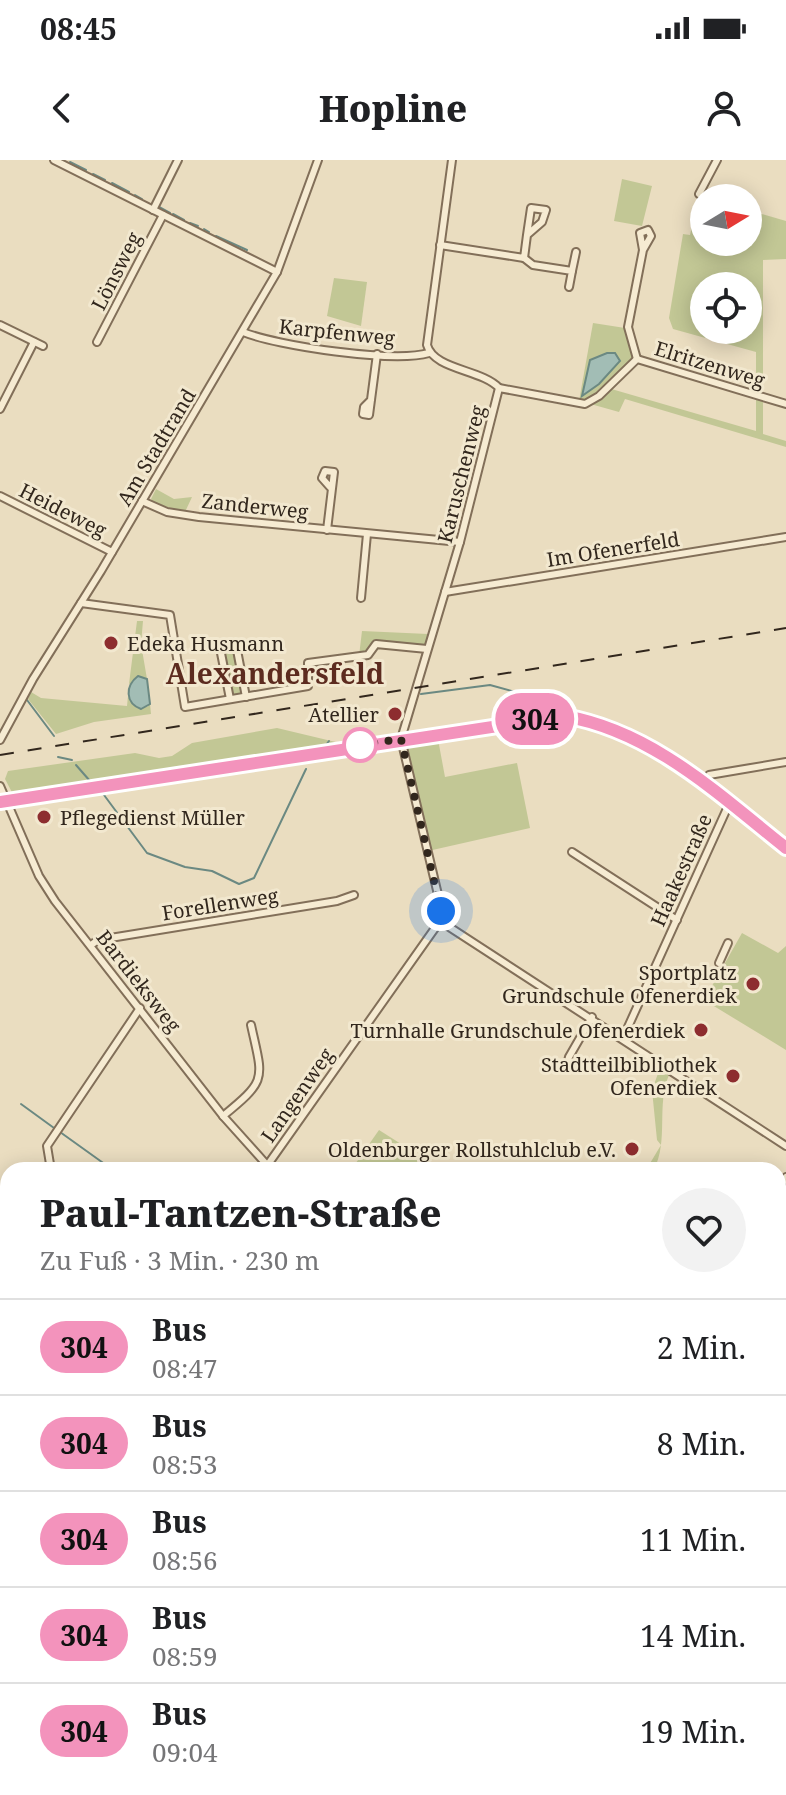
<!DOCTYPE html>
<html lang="de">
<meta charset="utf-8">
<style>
:root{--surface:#fff;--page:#f2f2f2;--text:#202124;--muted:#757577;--line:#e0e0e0}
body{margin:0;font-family:"Noto Serif",serif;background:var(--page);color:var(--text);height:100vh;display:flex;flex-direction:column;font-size:30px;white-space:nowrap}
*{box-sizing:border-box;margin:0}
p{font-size:26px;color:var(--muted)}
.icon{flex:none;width:44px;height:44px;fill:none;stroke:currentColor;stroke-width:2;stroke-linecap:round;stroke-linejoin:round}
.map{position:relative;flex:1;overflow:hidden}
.panel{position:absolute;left:0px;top:1002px;width:786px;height:634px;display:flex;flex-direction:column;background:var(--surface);border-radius:24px 24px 0 0;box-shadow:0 4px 20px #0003}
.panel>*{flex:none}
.badge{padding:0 16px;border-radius:26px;font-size:28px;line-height:52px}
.needle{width:52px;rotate:80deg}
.tools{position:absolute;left:690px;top:24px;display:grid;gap:16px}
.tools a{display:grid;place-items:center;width:72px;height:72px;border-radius:50%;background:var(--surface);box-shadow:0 4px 20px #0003;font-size:40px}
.you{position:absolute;width:40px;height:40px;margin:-20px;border:6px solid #fff;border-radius:50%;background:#1a73e8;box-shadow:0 0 0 12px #1a73e833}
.map>.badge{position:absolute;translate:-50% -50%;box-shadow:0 0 0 4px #fff}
.round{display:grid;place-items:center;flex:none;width:84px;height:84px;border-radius:42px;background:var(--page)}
.head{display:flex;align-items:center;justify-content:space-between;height:136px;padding:0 40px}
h1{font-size:38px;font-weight:800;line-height:60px}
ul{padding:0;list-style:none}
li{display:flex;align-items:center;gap:24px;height:96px;padding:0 40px;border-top:2px solid var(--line)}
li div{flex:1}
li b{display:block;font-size:30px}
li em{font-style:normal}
li .badge{min-width:88px;font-weight:700;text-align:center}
.status{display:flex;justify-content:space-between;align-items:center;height:56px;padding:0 40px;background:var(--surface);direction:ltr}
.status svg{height:22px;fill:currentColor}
header{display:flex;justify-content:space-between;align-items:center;height:104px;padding:0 40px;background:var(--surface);font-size:36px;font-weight:800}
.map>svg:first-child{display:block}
.green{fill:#c2c795;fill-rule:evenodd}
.cemetery{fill:#b8bc94}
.water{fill:#a2bdb5;stroke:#6b8982;stroke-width:2}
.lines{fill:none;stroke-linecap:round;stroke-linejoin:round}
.stream{stroke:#6b8982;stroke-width:2}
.minor-casing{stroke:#826f59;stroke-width:10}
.minor{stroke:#f6ebd2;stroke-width:6}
.rail{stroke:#32271d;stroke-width:2;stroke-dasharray:14 14;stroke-linecap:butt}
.line-casing{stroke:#fff;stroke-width:18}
.line{stroke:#f393bc;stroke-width:12}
.walk{stroke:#32271d;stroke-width:8;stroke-dasharray:0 14.4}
.poi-dot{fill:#8d2d2f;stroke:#f2e8cf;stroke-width:3}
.stop-dot{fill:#fff;stroke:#f393bc;stroke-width:4}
.labels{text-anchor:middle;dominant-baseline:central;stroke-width:6;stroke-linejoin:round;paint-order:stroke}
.street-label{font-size:20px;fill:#32271d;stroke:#f2e8cf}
.poi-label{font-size:20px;fill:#32271d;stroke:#f2e8cf;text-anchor:end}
.district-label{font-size:28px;font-weight:bold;fill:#5c2b1f;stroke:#f2e8cf}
</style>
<div class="status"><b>08:45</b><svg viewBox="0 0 49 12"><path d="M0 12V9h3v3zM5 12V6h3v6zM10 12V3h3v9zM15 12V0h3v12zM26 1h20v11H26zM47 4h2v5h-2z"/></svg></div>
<header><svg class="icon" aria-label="back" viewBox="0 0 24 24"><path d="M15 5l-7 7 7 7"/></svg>Hopline<svg class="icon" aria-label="person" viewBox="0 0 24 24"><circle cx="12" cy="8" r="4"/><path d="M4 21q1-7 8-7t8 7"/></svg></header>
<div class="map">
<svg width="786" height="1635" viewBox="0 0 786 1635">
<rect width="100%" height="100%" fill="#eaddc0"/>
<!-- green -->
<g class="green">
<path d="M622,19L652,26L642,66L614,61Z"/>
<path d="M699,36L706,38L704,82H748V50L786,61V99L763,100V274L786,281V287L625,239L619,252L587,243L608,228L756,271V192L673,169L669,158L683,74L690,75ZM704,126H748V170H704Z"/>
<path d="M334,118L367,122L361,166L327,156Z"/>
<path d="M593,163L625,168L633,198L599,234L583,242L579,241Z"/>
<path d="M156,329L174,339L192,337L185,352L153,343L151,339Z"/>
<path d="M137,461H143L141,484L147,519L142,517L129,524Z"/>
<path d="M362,471L428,474L425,485L377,484L368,495L359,496Z"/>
<path d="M236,485L246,537L230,539L220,488Z"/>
<path d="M31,532L41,538L127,546L128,536L132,544L147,547L150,544L151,554L94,562L56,574L28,539Z"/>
<path d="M277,568L344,584L16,640L5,619L8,611L135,593L159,598L172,596L192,583Z"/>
<path d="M437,574L445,617L517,603L530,668L428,691L401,579Z"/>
<path d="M742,773L778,793L786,786V890L704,840Z"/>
<path d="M660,908L669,915C656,946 669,979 654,1010H646L661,985L657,980L652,930Z"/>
<path d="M379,970L442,1010H351Z"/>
<path d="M778,1103L786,1108V1284L778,1288Z"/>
<path d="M0,1278H8V1321L4,1322L2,1347L8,1350V1371L0,1368Z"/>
</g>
<!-- cemetery -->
<path class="cemetery" d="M786,1457V1635H748L747,1628H778V1468Z"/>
<!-- water -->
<g class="water">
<path d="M607,193H615L620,201L599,224L582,236L590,200Z"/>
<path d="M138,516L147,519L150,544L141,549C125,543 125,526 138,516Z"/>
</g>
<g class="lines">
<!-- stream -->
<g class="stream">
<path d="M70,2L86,10"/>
<path d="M93,14L105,20"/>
<path d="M112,23L129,32"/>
<path d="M135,35L142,39"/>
<path d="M159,47L170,53"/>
<path d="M173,54L184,60"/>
<path d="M190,63L198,66"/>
<path d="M204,69L209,72"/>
<path d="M216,76L247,90"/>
<path d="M421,534L490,525L519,533"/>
<path d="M533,538L638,578"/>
<path d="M27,540L54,576"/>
<path d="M323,589L329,581"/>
<path d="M58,597L72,600"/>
<path d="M76,605L90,621"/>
<path d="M104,635L147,693L185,707L212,711L239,724L254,718L306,609"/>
<path d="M21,944L54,968"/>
<path d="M60,972L113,1010"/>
</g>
<defs>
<g id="minor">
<path d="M54,0L277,112"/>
<path d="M699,34L717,0"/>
<path d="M153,50L178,0"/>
<path d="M440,85L524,98L527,75L542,62L546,50L531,48L527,75"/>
<path d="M524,98L533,105L572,111L569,127"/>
<path d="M572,111L576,92"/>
<path d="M0,165L43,186"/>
<path d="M243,172C277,186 394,203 429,193"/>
<path d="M97,182L163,55"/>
<path d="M637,199L628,167L643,90L651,76L648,70L640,73L643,90"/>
<path d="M499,228L585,244L599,236L637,199L786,244"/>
<path d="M371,240L364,247L363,254L369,255L377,194"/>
<path d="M0,249L34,182"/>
<path d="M0,336L112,392"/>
<path d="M142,341L167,352L199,357L460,382"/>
<path d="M327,370L334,312L325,311L322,318L330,327"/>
<path d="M445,432L786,377"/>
<path d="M361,438L367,374"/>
<path d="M81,443L170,455L185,547L308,526V503L368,495L376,484L427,489"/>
<path d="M230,539L220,488L236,485L246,537"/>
<path d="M0,580L33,519L101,411L277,112L318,0"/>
<path d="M704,625L709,615L786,602"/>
<path d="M0,626L39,716L55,741L223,956L267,1005"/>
<path d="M0,642L564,556C652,571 718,634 786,688"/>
<path d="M572,692L677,760"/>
<path d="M440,761V743L401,579L460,382L499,228C481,209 434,210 427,185L452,0"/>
<path d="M440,761L786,986"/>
<path d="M91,785L98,780L337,741L354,735"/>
<path d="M719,803L728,783"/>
<path d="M623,878L729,644"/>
<path d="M566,909L569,897L592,857"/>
<path d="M223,956C268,919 263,920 251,865"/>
<path d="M51,1010L47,986L140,848"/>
<path d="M264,1010L440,761"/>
<path d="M778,1030L786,1017"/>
<path d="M0,1085L8,1090"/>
<path d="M0,1239L8,1242"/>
<path d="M0,1455L8,1458"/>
<path d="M778,1468L786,1457"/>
<path d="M83,1628L84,1635"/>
<path d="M311,1628L313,1635"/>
<path d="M747,1628L748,1635"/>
<path d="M229,1635L267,1628"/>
</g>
</defs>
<!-- minor casing -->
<use href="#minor" class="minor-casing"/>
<!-- minor -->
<use href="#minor" class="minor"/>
<!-- rail -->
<path class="rail" d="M0,595L786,468"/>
</g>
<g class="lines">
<defs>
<path id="line" d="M0,642L564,556C652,571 718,634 786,688"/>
</defs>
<!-- line casing -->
<use href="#line" class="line-casing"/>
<!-- line -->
<use href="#line" class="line"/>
<!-- walk -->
<path class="walk" d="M360,585L401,579L441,751"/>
</g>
<!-- markers -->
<g class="poi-dot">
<circle cx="111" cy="483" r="8"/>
<circle cx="395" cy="554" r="8"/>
<circle cx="44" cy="657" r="8"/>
<circle cx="753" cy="824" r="8"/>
<circle cx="701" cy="870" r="8"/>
<circle cx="733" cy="916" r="8"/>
<circle cx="632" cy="989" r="8"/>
</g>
<circle class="stop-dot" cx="360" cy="585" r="16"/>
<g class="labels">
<!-- street labels -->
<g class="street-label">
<text transform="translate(116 111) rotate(-63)">Lönsweg</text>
<text transform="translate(337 172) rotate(6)">Karpfenweg</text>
<text transform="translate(710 204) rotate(17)">Elritzenweg</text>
<text transform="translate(156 287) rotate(-59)">Am Stadtrand</text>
<text transform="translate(461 314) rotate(-76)">Karuschenweg</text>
<text transform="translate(255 346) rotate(6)">Zanderweg</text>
<text transform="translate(63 350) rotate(27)">Heideweg</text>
<text transform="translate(613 389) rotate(-9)">Im Ofenerfeld</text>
<text transform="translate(681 710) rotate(-66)">Haakestraße</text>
<text transform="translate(220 744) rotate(-9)">Forellenweg</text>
<text transform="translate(139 821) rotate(52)">Bardieksweg</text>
<text transform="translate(297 935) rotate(-55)">Langenweg</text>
</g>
<!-- poi labels -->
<g class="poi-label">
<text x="127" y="483" text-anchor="start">Edeka Husmann</text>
<text x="379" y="554">Atellier</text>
<text x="60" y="657" text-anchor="start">Pflegedienst Müller</text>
<text x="737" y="812">Sportplatz<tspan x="737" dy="23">Grundschule Ofenerdiek</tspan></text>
<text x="685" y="870">Turnhalle Grundschule Ofenerdiek</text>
<text x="717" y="904">Stadtteilbibliothek<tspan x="717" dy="23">Ofenerdiek</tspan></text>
<text x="616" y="989">Oldenburger Rollstuhlclub e.V.</text>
</g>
<!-- district labels -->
<g class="district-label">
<text x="275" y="513">Alexandersfeld</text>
</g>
</g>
</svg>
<div class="tools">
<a><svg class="needle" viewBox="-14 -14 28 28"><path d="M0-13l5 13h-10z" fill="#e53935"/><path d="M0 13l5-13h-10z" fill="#757577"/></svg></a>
<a><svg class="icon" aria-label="locate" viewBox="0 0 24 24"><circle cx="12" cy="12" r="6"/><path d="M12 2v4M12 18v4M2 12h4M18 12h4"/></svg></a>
</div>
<div class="you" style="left:441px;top:751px"></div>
<b class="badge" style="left:535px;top:559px;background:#f393bc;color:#111">304</b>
<section class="panel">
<div class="head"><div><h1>Paul-Tantzen-Straße</h1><p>Zu Fuß · 3 Min. · 230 m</p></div><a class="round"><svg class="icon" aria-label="heart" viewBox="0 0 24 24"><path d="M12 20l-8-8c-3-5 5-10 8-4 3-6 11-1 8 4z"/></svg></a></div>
<ul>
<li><span class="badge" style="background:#f393bc;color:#111">304</span><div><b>Bus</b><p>08:47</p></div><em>2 Min.</em></li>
<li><span class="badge" style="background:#f393bc;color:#111">304</span><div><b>Bus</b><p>08:53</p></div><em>8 Min.</em></li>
<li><span class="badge" style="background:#f393bc;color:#111">304</span><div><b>Bus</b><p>08:56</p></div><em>11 Min.</em></li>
<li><span class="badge" style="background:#f393bc;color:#111">304</span><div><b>Bus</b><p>08:59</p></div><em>14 Min.</em></li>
<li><span class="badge" style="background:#f393bc;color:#111">304</span><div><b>Bus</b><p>09:04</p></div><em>19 Min.</em></li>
</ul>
</section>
</div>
